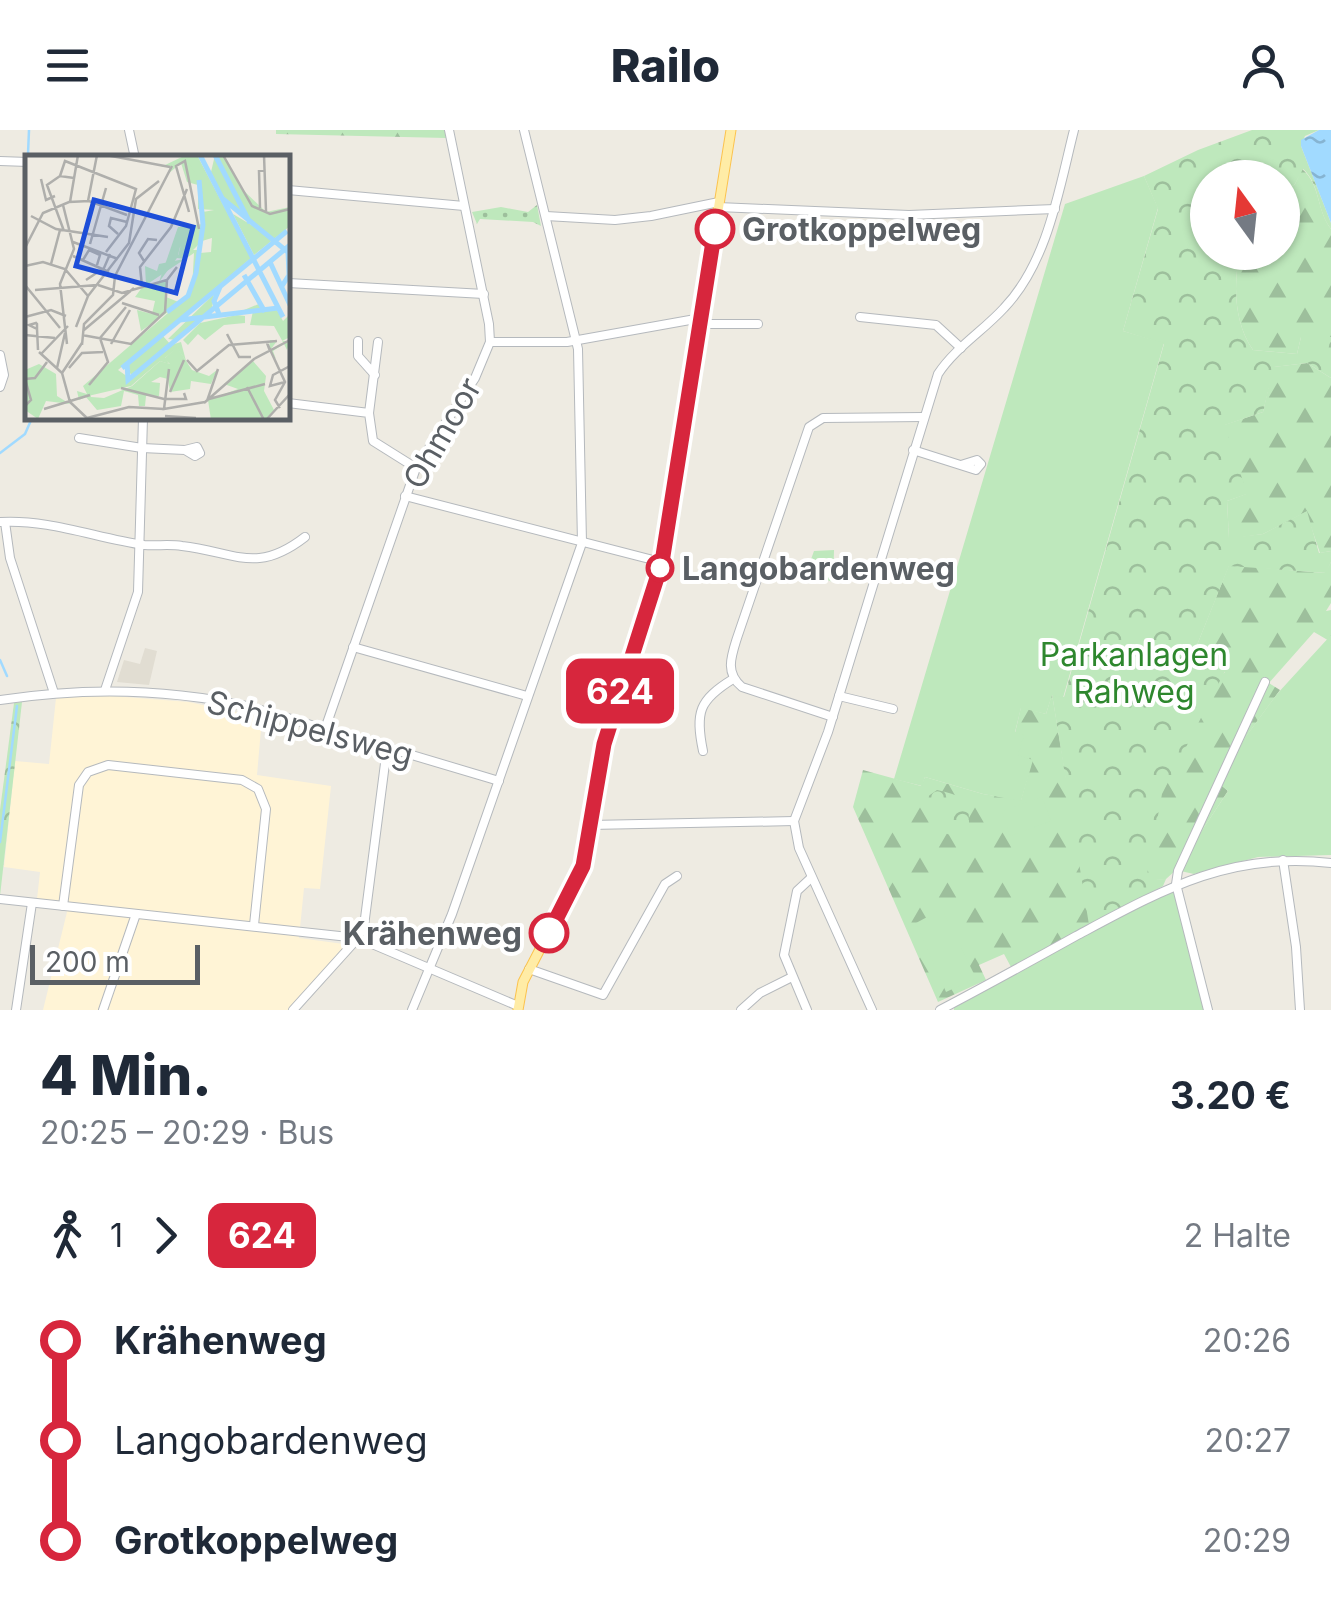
<!DOCTYPE html>
<html lang="de">
<meta charset="utf-8">
<style>
:root{--surface:#fff;--page:#f6f6f7;--text:#1f2937;--muted:#747a83}
body{margin:0;font-family:Inter,sans-serif;background:var(--page);color:var(--text);height:100vh;display:flex;flex-direction:column;font-size:38px;white-space:nowrap}
*{box-sizing:border-box;margin:0}
p{font-size:32px;color:var(--muted)}
.icon{flex:none;width:55px;height:55px;fill:none;stroke:currentColor;stroke-width:2;stroke-linecap:round;stroke-linejoin:round}
.map{position:relative;height:880px;overflow:hidden}
.drawer{display:flex;flex-direction:column;background:var(--surface);flex:1}
.drawer>*{flex:none}
.badge{padding:0 20px;border-radius:15px;font-size:35px;line-height:65px}
.needle{width:65px;rotate:345deg}
.buttons{position:absolute;left:1190px;top:30px;display:grid;gap:20px}
.buttons a{display:grid;place-items:center;width:110px;height:110px;border-radius:50%;background:var(--surface);box-shadow:0 2px 8px #0004;font-size:50px}
.scale{position:absolute;left:30px;bottom:25px;width:170px;box-sizing:border-box;padding-left:10px;border:5px solid #5a5f64;border-top:0;font-size:28px;line-height:35px;white-space:nowrap;color:#5a5f64;-webkit-text-stroke:8px #fff;paint-order:stroke}
.map>.badge{position:absolute;translate:-50% -50%;box-shadow:0 0 0 5px #fff}
.legs{display:flex;align-items:center;gap:15px;height:110px;padding:0 40px;font-size:32px}
.legs p{margin-inline-start:auto}
.head{display:flex;align-items:center;justify-content:space-between;height:170px;padding:0 40px}
h1{font-size:55px;font-weight:800;line-height:75px}
ul{padding:0 40px;list-style:none}
li{display:flex;align-items:center;gap:35px;height:100px;font-size:38px}
li i{display:grid;place-items:center;width:15px;height:100%;margin:0 12px;background:currentColor}
li i::after{content:'';width:25px;height:25px;margin:-12px;border:8px solid;border-radius:50%;background:var(--surface)}
li p{margin-inline-start:auto}
li:first-child i{background:linear-gradient(#0000 50%,currentColor 0)}
li:last-child i{background:linear-gradient(currentColor 50%,#0000 0)}
header{display:flex;justify-content:space-between;align-items:center;height:130px;padding:0 40px;background:var(--surface);font-size:45px;font-weight:800}
.map>svg:first-child{display:block}
.commercial{fill:#fff4d6}
.education{fill:#e1ddd2}
.grass{fill:url(#grass-dots)}
.forest{fill:url(#forest-firs)}
.park{fill:url(#park-crowns)}
.garden{fill:#bee8bc}
.water{fill:url(#water-ripples)}
.lines{fill:none;stroke-linecap:round;stroke-linejoin:round}
.stream{stroke:#a1daff;stroke-width:2.5}
.minor-casing{stroke:#b5b9bd;stroke-width:10}
.major-casing{stroke:#fcc34d;stroke-width:11}
.minor{stroke:#fff;stroke-width:8}
.major{stroke:#ffeca6;stroke-width:9}
.line-1-casing{stroke:#fff;stroke-width:22}
.line-1{stroke:#d7263d;stroke-width:15}
.stop-1-dot{fill:#fff;stroke:#d7263d;stroke-width:5}
.labels{text-anchor:middle;dominant-baseline:central;stroke-width:8;stroke-linejoin:round;paint-order:stroke}
.stop-label{font-size:32px;font-weight:bold;fill:#5a5f64;stroke:#fff;text-anchor:start}
.street-label{font-size:32px;fill:#5a5f64;stroke:#fff}
.park-label{font-size:32px;fill:#2e872e;stroke:#fff}
.inset-river{fill:none;stroke:#a1daff;stroke-width:5}
.inset-road{fill:none;stroke:#afafac;stroke-width:2.5}
.view{fill:#1d4ed8;fill-opacity:0.15;stroke:#1d4ed8;stroke-width:5}
.inset-edge{fill:none;stroke:#5a5f64;stroke-width:5}
</style>
<header><svg class="icon" aria-label="menu" viewBox="0 0 24 24"><path d="M4 6h16M4 12h16M4 18h16"/></svg>Railo<svg class="icon" aria-label="person" viewBox="0 0 24 24"><circle cx="12" cy="8" r="4"/><path d="M4 21q1-7 8-7t8 7"/></svg></header>
<div class="map">
<svg width="1331" height="880" viewBox="0 0 1331 880">
<defs>
<pattern id="grass-dots" width="8" height="8" patternUnits="userSpaceOnUse" patternTransform="scale(2.5)"><rect width="8" height="8" fill="#bee8bc"/><path d="M2 2h.1M6 6h.1" fill="none" stroke="#9dbf9c" stroke-width="1.8" stroke-linecap="round"/></pattern>
<pattern id="forest-firs" width="22" height="20" patternUnits="userSpaceOnUse" patternTransform="scale(2.5)"><rect width="22" height="20" fill="#bee8bc"/><path d="M5 1l3.5 6h-7zM16 11l3.5 6h-7z" fill="#9dbf9c"/></pattern>
<pattern id="park-crowns" width="20" height="18" patternUnits="userSpaceOnUse" patternTransform="scale(2.5)"><rect width="20" height="18" fill="#bee8bc"/><path d="M2 6a3 3 0 1 1 6 0M12 15a3 3 0 1 1 6 0" fill="none" stroke="#9dbf9c"/></pattern>
<pattern id="water-ripples" width="26" height="14" patternUnits="userSpaceOnUse" patternTransform="scale(2.5)"><rect width="26" height="14" fill="#a1daff"/><path d="M2 4q2-2 4 0t4 0M15 11q2-2 4 0t4 0" fill="none" stroke="#86b4d2"/></pattern>
</defs>
<rect width="100%" height="100%" fill="#eeebe2"/>
<!-- commercial -->
<path class="commercial" d="M100,565L189,572L262,588L257,645L331,656L320,759L304,758L299,808L351,815L290,880H43L67,782L60,771L37,769L40,742L4,737L15,631L49,634L56,568Z"/>
<!-- education -->
<path class="education" d="M145,518L157,521L149,555L117,552L124,530L140,534Z"/>
<!-- grass -->
<path class="grass" d="M537,75L541,96L533,92L480,89L477,94L472,82L501,77L528,82Z"/>
<!-- forest -->
<g class="forest">
<path d="M276,0H445L446,8L276,4Z"/>
<path d="M1302,39C1321,55 1316,79 1331,99V207H1301L1297,224L1253,220C1234,193 1233,154 1240,123L1282,122L1283,63L1295,54Z"/>
<path d="M1307,233L1331,248V421L1320,423L1306,382L1263,404L1229,409L1227,371L1246,364L1224,295L1263,282L1273,237Z"/>
<path d="M1331,432V473L1326,481L1331,480V512L1314,502L1269,553L1280,560L1215,649L1228,661L1176,740L1166,749L1146,751L1089,795L1011,837L1004,824L979,835L986,850L938,872L853,677L863,640L921,656L925,647L983,664L1021,670L1032,631L1018,626L1015,603L1021,577L1046,584L1052,564L1066,648L1106,647L1225,542L1193,525L1229,435L1325,443Z"/>
</g>
<!-- park -->
<g class="park">
<path d="M1252,0H1319L1305,6L1301,16L1331,93V99C1316,80 1321,55 1303,39L1295,54L1283,63L1282,48H1208V122L1240,123C1233,154 1234,193 1253,220L1297,224L1301,207H1331V248L1307,233L1274,237L1263,282L1225,295L1247,364L1227,371L1229,408L1263,404L1307,381L1319,423L1331,421V432L1326,443L1229,436L1193,525L1225,541L1162,664L1146,750L1166,749L1163,756L1089,795L1052,564L1064,567L1164,214L1123,201L1158,79L1144,46L1198,20Z"/>
<path d="M834,420L833,452L806,443L814,421Z"/>
<path d="M22,572L0,766V680L14,573Z"/>
<path d="M937,660C961,666 970,667 969,695L954,706L938,701L927,679V667Z"/>
</g>
<!-- garden -->
<g class="garden">
<path d="M1144,46L1158,78L1123,201L1164,213L1063,568L1052,565L1046,584L1021,578L1015,602L1024,605L1018,625L1033,630L1021,671L983,664L925,647L922,656L894,649L1065,74Z"/>
<path d="M1331,505V725L1258,727L1194,744L1176,740L1228,661L1214,650L1277,564Z"/>
<path d="M1042,667L1051,691L1010,706L1002,681Z"/>
<path d="M1172,757L1207,880H954V877Z"/>
<path d="M942,779L976,848L946,862L916,793Z"/>
</g>
<!-- water -->
<path class="water" d="M1319,0H1331V93L1301,16V10Z"/>
<g class="lines">
<!-- stream -->
<g class="stream">
<path d="M28,24L29,0"/>
<path d="M0,323L25,304L32,288"/>
<path d="M0,530L7,546"/>
<path d="M0,712L17,576"/>
</g>
<defs>
<g id="minor">
<path d="M129,0L135,28"/>
<path d="M0,31L28,32"/>
<path d="M288,60L464,76"/>
<path d="M718,77L909,85L1055,79"/>
<path d="M546,86L615,90L651,86L719,72"/>
<path d="M288,153L484,164"/>
<path d="M860,187L936,195L961,218"/>
<path d="M700,194H758"/>
<path d="M358,211V226L375,245"/>
<path d="M490,212H567L701,188"/>
<path d="M0,225L4,245L0,257"/>
<path d="M288,273L369,283L373,311L416,338"/>
<path d="M369,283L378,212"/>
<path d="M79,308L142,318L185,320L195,326L200,323L197,317L185,320"/>
<path d="M913,320L976,340L981,334L977,330L961,335"/>
<path d="M405,366L661,432"/>
<path d="M0,392C49,389 96,408 144,415C157,416 170,414 182,416C235,422 256,445 305,407"/>
<path d="M5,392L10,428L54,563"/>
<path d="M353,517L527,566"/>
<path d="M105,560L138,462L143,288"/>
<path d="M839,566L893,579"/>
<path d="M0,570C84,557 167,558 251,577L499,651"/>
<path d="M833,587L742,557C725,543 731,527 737,508L809,297L823,288L924,287"/>
<path d="M325,599L416,338L475,248L490,212L489,194L449,0"/>
<path d="M703,621C695,582 699,570 733,549"/>
<path d="M590,695L794,691"/>
<path d="M1283,730L1296,817L1300,880"/>
<path d="M0,769L358,808L518,876"/>
<path d="M63,776L79,655L88,642L108,635L242,650L258,659L266,679L254,795"/>
<path d="M529,839L603,865L665,754L677,746"/>
<path d="M16,880L32,773"/>
<path d="M103,880L136,784"/>
<path d="M293,880L358,808L364,796L387,618"/>
<path d="M412,880L452,784L582,413L578,219L524,0"/>
<path d="M741,880L760,863L792,847"/>
<path d="M807,880L784,825L797,761L811,748"/>
<path d="M872,880L799,718L794,691L828,602L938,244C955,218 983,201 1004,178C1048,132 1059,59 1074,0"/>
<path d="M940,880C986,856 1031,831 1076,806C1162,760 1230,721 1331,733"/>
<path d="M1208,880L1176,754L1178,741L1265,552"/>
</g>
<path id="major" d="M518,880L523,852L583,736L604,614L661,435L731,0"/>
</defs>
<!-- minor casing -->
<use href="#minor" class="minor-casing"/>
<!-- major casing -->
<use href="#major" class="major-casing"/>
<!-- minor -->
<use href="#minor" class="minor"/>
<!-- major -->
<use href="#major" class="major"/>
</g>
<g class="lines">
<defs>
<path id="line-1" d="M549,803L583,736L604,614L662,432L715,99"/>
</defs>
<!-- line-1 casing -->
<use href="#line-1" class="line-1-casing"/>
<!-- line-1 -->
<use href="#line-1" class="line-1"/>
</g>
<!-- markers -->
<g class="stop-1-dot">
<circle cx="715" cy="99" r="18"/>
<circle cx="660" cy="438" r="12"/>
<circle cx="549" cy="803" r="18"/>
</g>
<g class="labels">
<!-- stop labels -->
<g class="stop-label">
<text x="742" y="99">Grotkoppelweg</text>
<text x="682" y="438">Langobardenweg</text>
<text x="522" y="803" text-anchor="end">Krähenweg</text>
</g>
<!-- street labels -->
<g class="street-label">
<text transform="translate(442 303) rotate(-60)">Ohmoor</text>
<text transform="translate(310 598) rotate(15)">Schippelsweg</text>
</g>
<!-- park labels -->
<g class="park-label">
<text x="1134" y="524">Parkanlagen<tspan x="1134" dy="37">Rahweg</tspan></text>
</g>
</g>
<!-- overview -->
<g transform="translate(25 25)">
<rect width="265" height="265" fill="#eeebe2"/>
<path d="M161,0H172L226,103L93,215L106,224L121,211L107,221L101,212L138,181L146,190L156,187L161,206L152,193L140,203L144,209L135,206L106,231L63,241L58,231L165,139L175,98L186,97L187,83L177,86L178,57L189,55L173,54V30L162,27L156,8L143,19L145,12H136ZM190,0H199L215,32L241,57L265,52V71L229,100L208,59L235,75L203,51L186,17ZM189,139L187,153L151,185L143,184ZM236,148L237,153L230,157L252,155L258,166L265,159V182L257,186H265L262,195L259,189L248,196L251,204L244,194L245,185L252,186L246,194L259,189L249,171L225,170L228,156L219,155ZM212,160L220,161V168L199,170L180,185L173,179L163,190L158,185L175,168Z" fill="#bee8bc"/>
<path d="M179,70L171,121L167,135L169,98L121,130L120,111L132,116L134,109L159,104L153,101L158,81L166,74L163,95H172ZM14,209L31,219L32,241L45,249L21,246L13,264L0,255V215Z" fill="#bee8bc"/>
<path d="M165,10L174,25L177,40L180,62L175,88L166,97L162,89L155,92L153,100L160,104L152,103L134,127L153,72L178,69L175,31Z" fill="#bee8bc"/>
<path d="M124,123L125,129L141,126V142L156,148L116,176L112,155L127,159L130,146L110,142ZM152,192L167,215L184,221L192,215L186,229L166,226L165,234L145,237L143,224L135,222L126,227L135,228L134,241H121L120,251H114L113,240L99,236L96,251L72,255L61,242L54,245L52,236L62,239L63,231L66,242L79,243L107,231L135,206L145,209L139,204ZM228,206L241,221L239,236L249,255L240,265H186L183,245L213,234L199,229Z" fill="#bee8bc"/>
<path class="inset-river" d="M175,0L258,162M190,0L225,68M198,44L264,98M245,107L265,150M219,120L240,157M257,131L264,120L263,96M195,132L189,146L195,162M142,157L163,141L171,118L178,70L174,25M155,165L253,153M102,208L103,225L265,90M97,213L262,76"/>
<path class="inset-road" d="M81,0L145,12M198,0L227,51L245,59L265,54M239,0L241,56M35,21L40,6L111,34L101,71L81,97M16,24L21,45L30,41M63,46L72,0M45,47L53,0M38,50L49,94L35,129L42,189M235,53L234,16L240,15M164,57L151,11L160,6L174,74M6,61L31,74L83,82M39,76L22,30L35,21L49,23M93,79L84,71L86,63L102,67M48,87L93,104M65,89L81,33M0,93L18,58L44,47L64,46L102,60M48,101L84,117M58,105L64,95L75,100L72,110M119,106L114,98L123,84L132,85M26,109L35,75M0,111L18,107L40,114L63,141M61,125L79,113L85,99M0,130L35,173M73,130L97,138L142,125L152,112M117,131L115,112L146,72L162,34M10,135L72,130M97,148L134,160M0,162L26,155L41,161M51,172L63,141L104,88L111,44L134,26M12,174L4,170L11,168L12,169V174L13,195M59,175L109,133M202,179L214,202H226M0,180L30,183M57,180L106,189L140,157L142,125M75,183L101,152M86,189L105,155M57,190L59,169L88,140L90,121L147,11M245,196L242,188L260,227L250,245L255,253M14,197L37,218L45,247L64,265M17,198L43,171M162,205L172,216L204,190L252,186M32,213L40,178M44,213L57,198L78,197M144,214L139,254L180,247M37,218L57,188M0,224L10,223L22,207M260,227L245,231L248,220L265,211M64,230L83,207L75,183M222,232L239,265M96,233L139,244H161L159,238M145,237L159,205M184,244L240,229M182,246L193,214M179,248L229,204L265,185M0,251L6,245L0,224M19,254L65,240M140,261L171,263M62,263L104,252L139,254M241,265L265,239"/>
<path class="view" d="M69,45L168,72L151,138L51,111Z"/>
<rect width="265" height="265" class="inset-edge"/>
</g>
</svg>
<div class="buttons">
<a><svg class="needle" viewBox="-14 -14 28 28"><path d="M0-13l5 13h-10z" fill="#e53935"/><path d="M0 13l5-13h-10z" fill="#747a83"/></svg></a>
</div>
<div class="scale">200 m</div>
<b class="badge" style="left:620px;top:561px;background:#d7263d;color:#fff">624</b>
</div>
<section class="drawer">
<div class="head"><div><h1>4 Min.</h1><p>20:25 – 20:29 · Bus</p></div><b>3.20 €</b></div>
<div class="legs"><svg class="icon" aria-label="walk" viewBox="0 0 24 24"><circle cx="13" cy="4" r="2"/><path d="M13 8l-2 6 4 7M11 14l-3 7M7 12l3-4h3l4 4"/></svg>1<svg class="icon" aria-label="forward" viewBox="0 0 24 24"><path d="M9 5l7 7-7 7"/></svg><b class="badge" style="background:#d7263d;color:#fff">624</b><p>2 Halte</p></div>
<ul>
<li><i style="color:#d7263d"></i><b>Krähenweg</b><p>20:26</p></li>
<li><i style="color:#d7263d"></i><span>Langobardenweg</span><p>20:27</p></li>
<li><i style="color:#d7263d"></i><b>Grotkoppelweg</b><p>20:29</p></li>
</ul>
</section>
